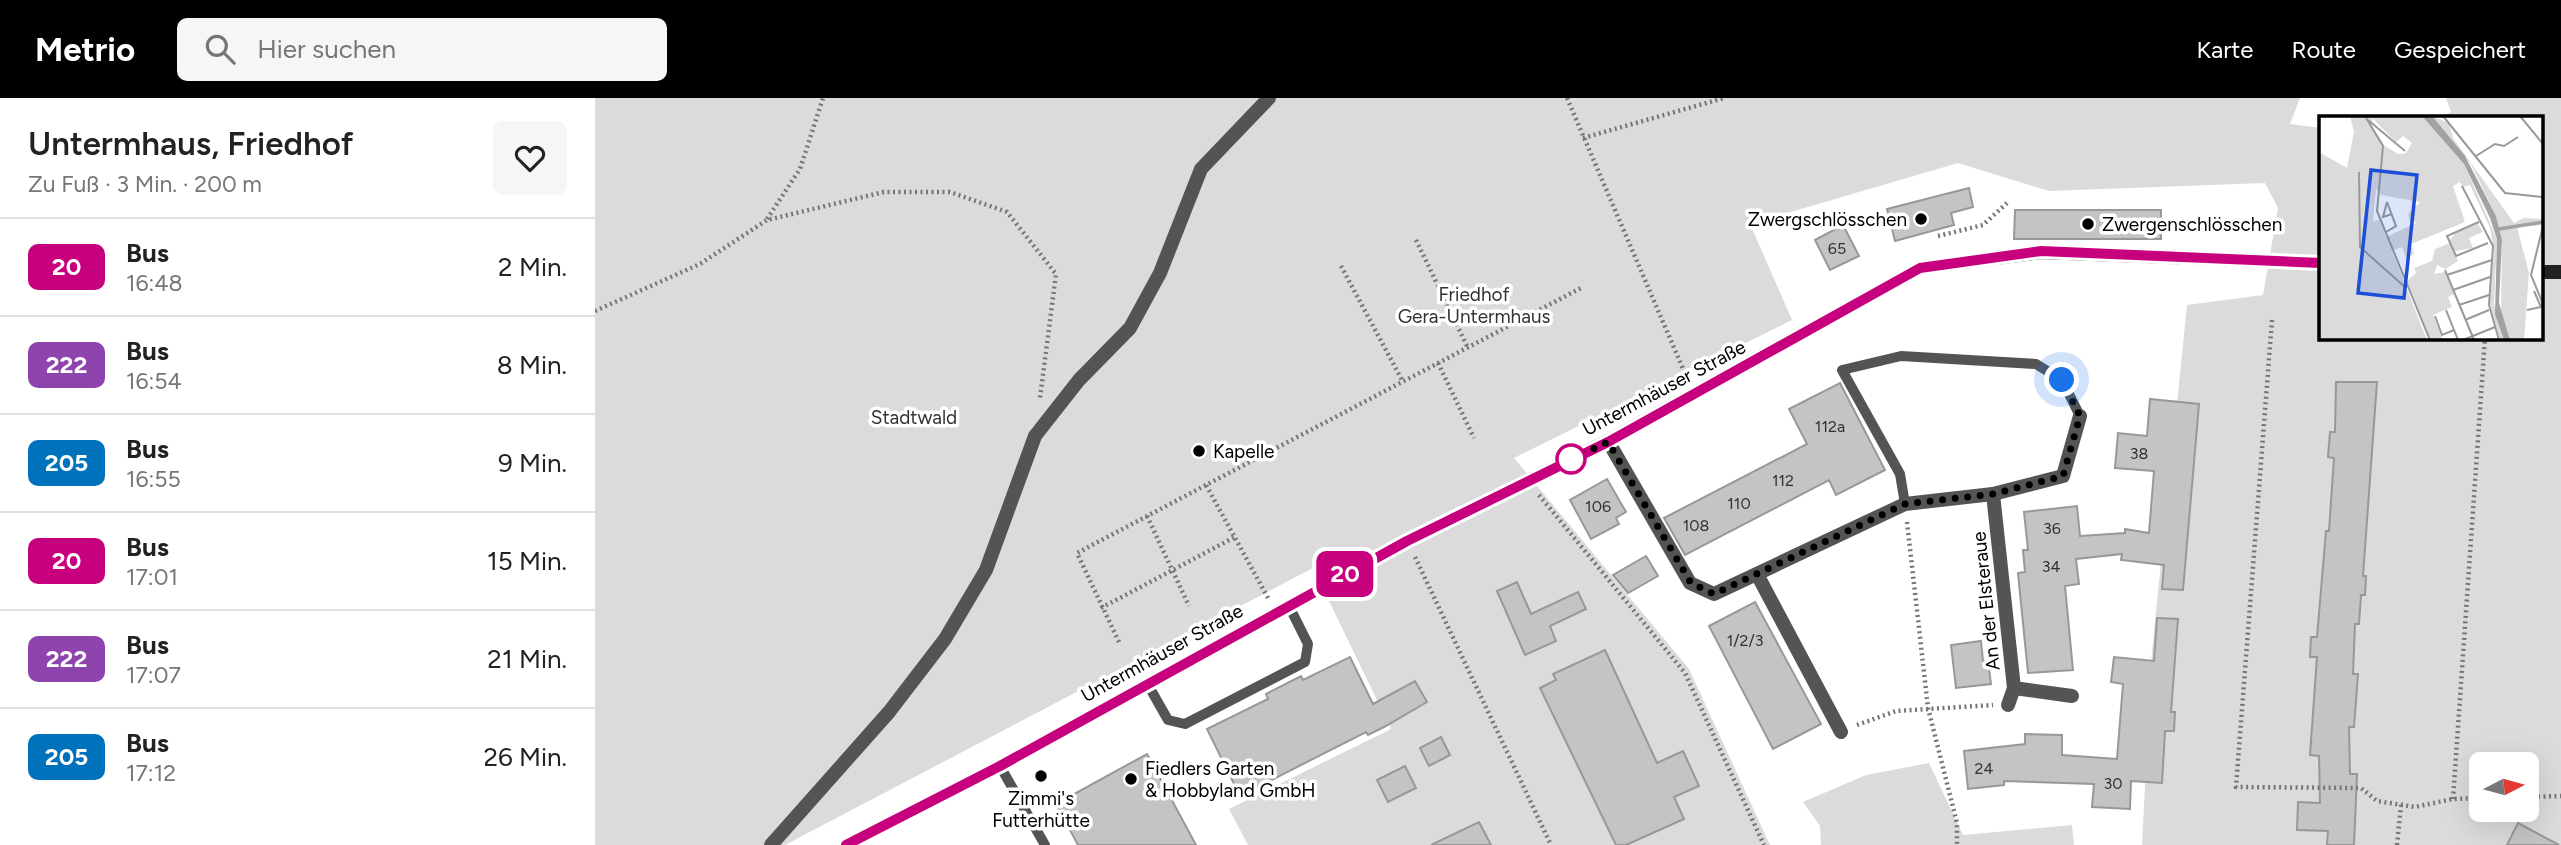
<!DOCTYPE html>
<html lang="de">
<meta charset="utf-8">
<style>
:root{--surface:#fff;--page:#f6f6f6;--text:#222;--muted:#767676;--line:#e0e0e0;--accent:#000}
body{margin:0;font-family:Figtree,sans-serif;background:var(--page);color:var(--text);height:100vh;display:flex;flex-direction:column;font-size:26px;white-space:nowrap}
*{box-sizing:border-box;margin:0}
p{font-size:23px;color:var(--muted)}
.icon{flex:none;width:38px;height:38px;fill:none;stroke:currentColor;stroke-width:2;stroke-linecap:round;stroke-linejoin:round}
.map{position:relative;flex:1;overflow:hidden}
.panel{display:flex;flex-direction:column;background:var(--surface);width:595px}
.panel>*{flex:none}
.badge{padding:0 14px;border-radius:10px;font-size:24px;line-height:46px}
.needle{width:46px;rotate:84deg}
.tools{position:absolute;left:1874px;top:654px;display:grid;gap:14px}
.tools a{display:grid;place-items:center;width:70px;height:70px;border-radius:10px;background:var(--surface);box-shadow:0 7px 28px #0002;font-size:35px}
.you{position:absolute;width:35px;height:35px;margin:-18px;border:5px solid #fff;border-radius:50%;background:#1a73e8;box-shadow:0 0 0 10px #1a73e833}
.map>.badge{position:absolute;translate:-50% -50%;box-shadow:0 0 0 4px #fff}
.round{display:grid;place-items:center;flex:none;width:74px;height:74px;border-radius:10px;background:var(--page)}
.head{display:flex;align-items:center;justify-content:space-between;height:119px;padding:0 28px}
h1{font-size:33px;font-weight:600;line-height:52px}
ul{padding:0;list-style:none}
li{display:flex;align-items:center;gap:21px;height:98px;padding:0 28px;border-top:2px solid var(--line)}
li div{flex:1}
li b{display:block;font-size:26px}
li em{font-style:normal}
li .badge{min-width:77px;font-weight:700;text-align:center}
header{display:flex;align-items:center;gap:42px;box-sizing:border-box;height:98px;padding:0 35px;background:var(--accent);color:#fff}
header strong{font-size:33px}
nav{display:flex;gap:38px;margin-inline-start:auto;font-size:24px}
.search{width:490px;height:63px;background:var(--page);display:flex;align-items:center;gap:18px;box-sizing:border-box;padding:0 24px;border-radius:10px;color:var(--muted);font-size:26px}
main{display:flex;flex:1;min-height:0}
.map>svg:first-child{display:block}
.green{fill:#dbdbdb;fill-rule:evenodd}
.building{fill:#c4c4c4;stroke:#989898;stroke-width:2}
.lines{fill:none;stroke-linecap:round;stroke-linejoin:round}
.path{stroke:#767676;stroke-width:4.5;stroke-dasharray:2 3.5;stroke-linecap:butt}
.service{stroke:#545454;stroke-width:10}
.minor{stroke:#545454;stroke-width:14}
.secondary{stroke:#212121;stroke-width:14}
.line-casing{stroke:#fff;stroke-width:16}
.line{stroke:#c7007e;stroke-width:10}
.walk{stroke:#000;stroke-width:7;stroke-dasharray:0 12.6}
.poi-dot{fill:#000;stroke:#fff;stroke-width:2.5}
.stop-dot{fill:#fff;stroke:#c7007e;stroke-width:3.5}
.labels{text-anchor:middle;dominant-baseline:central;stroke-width:7;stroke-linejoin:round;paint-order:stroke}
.number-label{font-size:16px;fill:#313131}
.poi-label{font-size:19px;fill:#000;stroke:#fff;text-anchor:start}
.park-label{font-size:19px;fill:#323232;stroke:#fff}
.street-label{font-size:19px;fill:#000;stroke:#fff}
.inset-river{fill:none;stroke:#a2a2a2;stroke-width:3.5}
.inset-road{fill:none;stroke:#999;stroke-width:2}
.view{fill:#1d4ed8;fill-opacity:0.15;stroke:#1d4ed8;stroke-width:3.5}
.inset-edge{fill:none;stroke:#000;stroke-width:3.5}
</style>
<header>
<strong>Metrio</strong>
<div class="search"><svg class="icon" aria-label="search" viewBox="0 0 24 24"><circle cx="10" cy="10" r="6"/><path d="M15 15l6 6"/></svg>Hier suchen</div>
<nav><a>Karte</a><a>Route</a><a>Gespeichert</a></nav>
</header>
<main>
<section class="panel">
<div class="head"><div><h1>Untermhaus, Friedhof</h1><p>Zu Fuß · 3 Min. · 200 m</p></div><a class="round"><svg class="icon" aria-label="heart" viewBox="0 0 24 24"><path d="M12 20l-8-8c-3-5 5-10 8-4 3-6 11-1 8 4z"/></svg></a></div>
<ul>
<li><span class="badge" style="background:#c7007e;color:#fff">20</span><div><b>Bus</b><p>16:48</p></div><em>2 Min.</em></li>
<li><span class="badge" style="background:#8e44ad;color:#fff">222</span><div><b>Bus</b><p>16:54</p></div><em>8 Min.</em></li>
<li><span class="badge" style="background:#0072bc;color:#fff">205</span><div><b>Bus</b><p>16:55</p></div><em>9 Min.</em></li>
<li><span class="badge" style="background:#c7007e;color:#fff">20</span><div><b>Bus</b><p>17:01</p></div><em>15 Min.</em></li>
<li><span class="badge" style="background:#8e44ad;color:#fff">222</span><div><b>Bus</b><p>17:07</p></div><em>21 Min.</em></li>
<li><span class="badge" style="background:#0072bc;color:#fff">205</span><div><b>Bus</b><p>17:12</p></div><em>26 Min.</em></li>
</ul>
</section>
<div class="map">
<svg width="1966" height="747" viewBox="0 0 1966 747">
<rect width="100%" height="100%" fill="#fff"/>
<!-- green -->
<g class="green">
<path d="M0,0H1705L1695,26L1726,30V240H1947V19H1845L1856,14L1851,0H1966V747H1547L1557,553L1592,207L1668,197L1683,110L1670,85L1454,93L1363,65L1155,126L1197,222L919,360L1094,571L1175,747H653L634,711L796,631L718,470L190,747H0ZM1886,667H1932V712H1886Z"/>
<path d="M1334,665L1368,737L1477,727L1479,747H1226L1225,728L1208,704L1271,677Z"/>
</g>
<!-- building -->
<g class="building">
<path d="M1374,90L1378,109L1356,115L1359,127L1300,143L1292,111Z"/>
<path d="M1420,112H1566V141H1419Z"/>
<path d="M1248,127L1264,158L1235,172L1220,142Z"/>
<path d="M1741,284H1782L1768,478H1771L1770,497H1766L1764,526H1760L1758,576H1763L1759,629H1754L1755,676H1762L1759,747H1732L1733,733L1702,732L1703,704L1725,705L1724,658L1715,657L1722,559H1715L1716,539H1722L1731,433H1734L1739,360L1733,359L1735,334H1740Z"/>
<path d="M1245,285L1290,372L1241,397L1234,382L1090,457L1069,420L1212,346L1194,311Z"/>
<path d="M1555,301L1604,306L1588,492L1567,491L1569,467L1526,462L1527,456L1481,461L1484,486L1470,488L1478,572L1433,575L1423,475L1430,474L1428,452H1433L1429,414L1482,408L1485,438L1530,435V431L1554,435L1559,373L1520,370L1523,335L1552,338Z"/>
<path d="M1012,381L1031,414L1021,420L1024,426L996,441L975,402Z"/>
<path d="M1051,458L1063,478L1033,495L1018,477Z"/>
<path d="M922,484L936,516L983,494L991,511L955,528L961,543L930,557L902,493Z"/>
<path d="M1160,504L1226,626L1178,651L1114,528Z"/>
<path d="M1562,520L1583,521L1576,614H1580L1579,633H1570L1567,685L1536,683L1535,711L1497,709L1499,686L1409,683V687L1373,691L1369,653L1430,646V636L1467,637V657L1522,661L1528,586L1516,584L1519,559L1559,563Z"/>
<path d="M1386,543L1388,563H1393L1396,586L1361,590L1356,547Z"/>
<path d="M1010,552L1062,665L1088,653L1104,688L1079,699L1089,721L1031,747H1021L945,590L961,582L958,576Z"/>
<path d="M755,559L778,606L820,583L832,604L789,629L773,637L771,634L645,698L612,631L673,601L671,596L706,578L708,582Z"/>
<path d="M846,639L855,657L834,668L825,650Z"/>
<path d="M552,656L601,747H483L461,706Z"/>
<path d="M810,668L821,690L793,704L782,682Z"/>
<path d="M884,724L896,747H836Z"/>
<path d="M1923,725L1964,747H1912Z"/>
</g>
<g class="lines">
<!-- path -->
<g class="path">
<path d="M972,0L1092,280"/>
<path d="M988,40L1129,0"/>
<path d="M172,121L205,71L228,0"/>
<path d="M1343,138L1388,127L1412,105"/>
<path d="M821,142L873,250"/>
<path d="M746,168L808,284"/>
<path d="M0,213L105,166L172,122L289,94H355L412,114L461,176L445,300"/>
<path d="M1677,222L1641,689L1766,690L1782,703L1820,709L1858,701L1886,700"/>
<path d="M843,265L879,340"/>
<path d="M944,397L1090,575L1169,747"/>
<path d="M552,418L594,508"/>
<path d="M1312,424L1333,610L1362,725V747"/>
<path d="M820,459L956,747"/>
<path d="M673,500L611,387L986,190"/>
<path d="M506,510L640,439"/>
<path d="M524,544L482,455L611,387"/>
<path d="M1262,627L1301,613L1398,607"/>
<path d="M1932,699L1966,698"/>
<path d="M1858,701L1890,240"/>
<path d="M1802,747L1806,707"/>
</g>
<!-- service -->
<g class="service">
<path d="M1310,406L1305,376L1247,272L1306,258L1441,266L1467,282L1485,318"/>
<path d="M552,585L573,622L590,626L710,564L713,546L693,506"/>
<path d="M405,668L450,747"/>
</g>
<!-- minor -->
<g class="minor">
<path d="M1013,343L1095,485L1119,496L1310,406L1398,396L1468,378L1485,318"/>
<path d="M1398,396L1419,590L1477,598"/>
<path d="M1163,478L1246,634"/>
<path d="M1413,607L1419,590"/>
<path d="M176,747L294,614L350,541L391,472L440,338L484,282L535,230L565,175L606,71L674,0"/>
</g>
<!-- secondary -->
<g class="secondary">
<path d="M1947,174H1966"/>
<path d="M251,747L405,668L812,443L1013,343L1325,170L1446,154L1726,165"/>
</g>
</g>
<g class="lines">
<defs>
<path id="line" d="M251,747L405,668L812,443L1013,344L1325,170L1446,153L1726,165"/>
</defs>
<!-- line casing -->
<use href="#line" class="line-casing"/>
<!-- line -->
<use href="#line" class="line"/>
<!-- walk -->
<path class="walk" d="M976,361L1013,344L1096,485L1119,496L1310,406L1398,396L1468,378L1485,318L1467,282"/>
</g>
<!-- markers -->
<g class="poi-dot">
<circle cx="1326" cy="121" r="7"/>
<circle cx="1493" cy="126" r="7"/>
<circle cx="604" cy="353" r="7"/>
<circle cx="446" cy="678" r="7"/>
<circle cx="536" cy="681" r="7"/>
</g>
<circle class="stop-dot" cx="976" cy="361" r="14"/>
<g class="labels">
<!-- number labels -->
<g class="number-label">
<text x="1242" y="150">65</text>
<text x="1235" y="328">112a</text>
<text x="1544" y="355">38</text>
<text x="1188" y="382">112</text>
<text x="1144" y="405">110</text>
<text x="1003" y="408">106</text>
<text x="1101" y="427">108</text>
<text x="1457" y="430">36</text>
<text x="1456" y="468">34</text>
<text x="1150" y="542">1/2/3</text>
<text x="1389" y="670">24</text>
<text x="1518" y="685">30</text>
</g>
<!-- poi labels -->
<g class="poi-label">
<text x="1312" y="121" text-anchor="end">Zwergschlösschen</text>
<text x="1507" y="126">Zwergenschlösschen</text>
<text x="618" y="353">Kapelle</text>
<text x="550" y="670">Fiedlers Garten<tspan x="550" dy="22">&amp; Hobbyland GmbH</tspan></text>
<text x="446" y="700" text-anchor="middle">Zimmi's<tspan x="446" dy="22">Futterhütte</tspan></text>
</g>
<!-- park labels -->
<g class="park-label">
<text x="879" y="196">Friedhof<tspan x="879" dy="22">Gera-Untermhaus</tspan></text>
<text x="319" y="319">Stadtwald</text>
</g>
<!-- street labels -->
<g class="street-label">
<text transform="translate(1069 290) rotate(-28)">Untermhäuser Straße</text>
<text transform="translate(1391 503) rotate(-96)">An der Elsteraue</text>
<text transform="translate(567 555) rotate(-29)">Untermhäuser Straße</text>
</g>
</g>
<!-- overview -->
<g transform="translate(1724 18)">
<rect width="224" height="224" fill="#fff"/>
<path d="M31,0H103L145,48L178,123L175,188L185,224H181L171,188L175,135L171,112L151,69L144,71L141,66L134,70L146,106L92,128L95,138L87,142L83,131L73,135L108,224H0V36L28,52L35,16ZM54,3L77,26L84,20L93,27L87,37L79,38L66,30L52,9ZM57,73L62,79L101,86L89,98L91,106H99L67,121L61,104L54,105ZM112,0L130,7L134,22L195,107L205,102L224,103L222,109L198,111L210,157L205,224H191L182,196L183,124L177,100L152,48ZM159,108L164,116L150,122L154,132L136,135L131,124L136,117ZM131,127L139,145L126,153L118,149L115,158L126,156L135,178L129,181L133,191L114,199L124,224H112L88,165L97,157L95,152L113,145L116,133Z" fill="#dbdbdb" fill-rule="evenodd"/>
<path d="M103,0H113L146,40L177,100L183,124L180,187L191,224H185L176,198L178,123L171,102L145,48Z" fill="#a2a2a2"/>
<path class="inset-river" d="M180,113L224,106"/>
<path class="inset-road" d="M46,0L64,30L58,95L111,224M124,0L186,77L224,81M201,0L224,28M49,4L86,35M157,40L176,28L185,30L199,21M40,56L41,131L87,172M143,70L174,130L170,189L180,224M68,86L64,101L73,98M160,106L128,120L137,140L169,127M224,110L212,159L224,188M67,116L77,110L68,86M126,154L155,224M128,159L173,144M134,174L171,161M140,189L170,179M127,194L139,224M208,194L222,191L215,175M116,200L123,219L135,214M146,204L170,194M144,224L176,211"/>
<path class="view" d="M52,54L98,59L85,182L39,177Z"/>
<rect width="224" height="224" class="inset-edge"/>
</g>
</svg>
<div class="tools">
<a><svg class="needle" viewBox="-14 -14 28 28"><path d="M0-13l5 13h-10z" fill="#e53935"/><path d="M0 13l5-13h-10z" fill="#767676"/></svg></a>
</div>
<div class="you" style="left:1467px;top:282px"></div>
<b class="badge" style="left:750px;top:476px;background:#c7007e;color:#fff">20</b>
</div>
</main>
